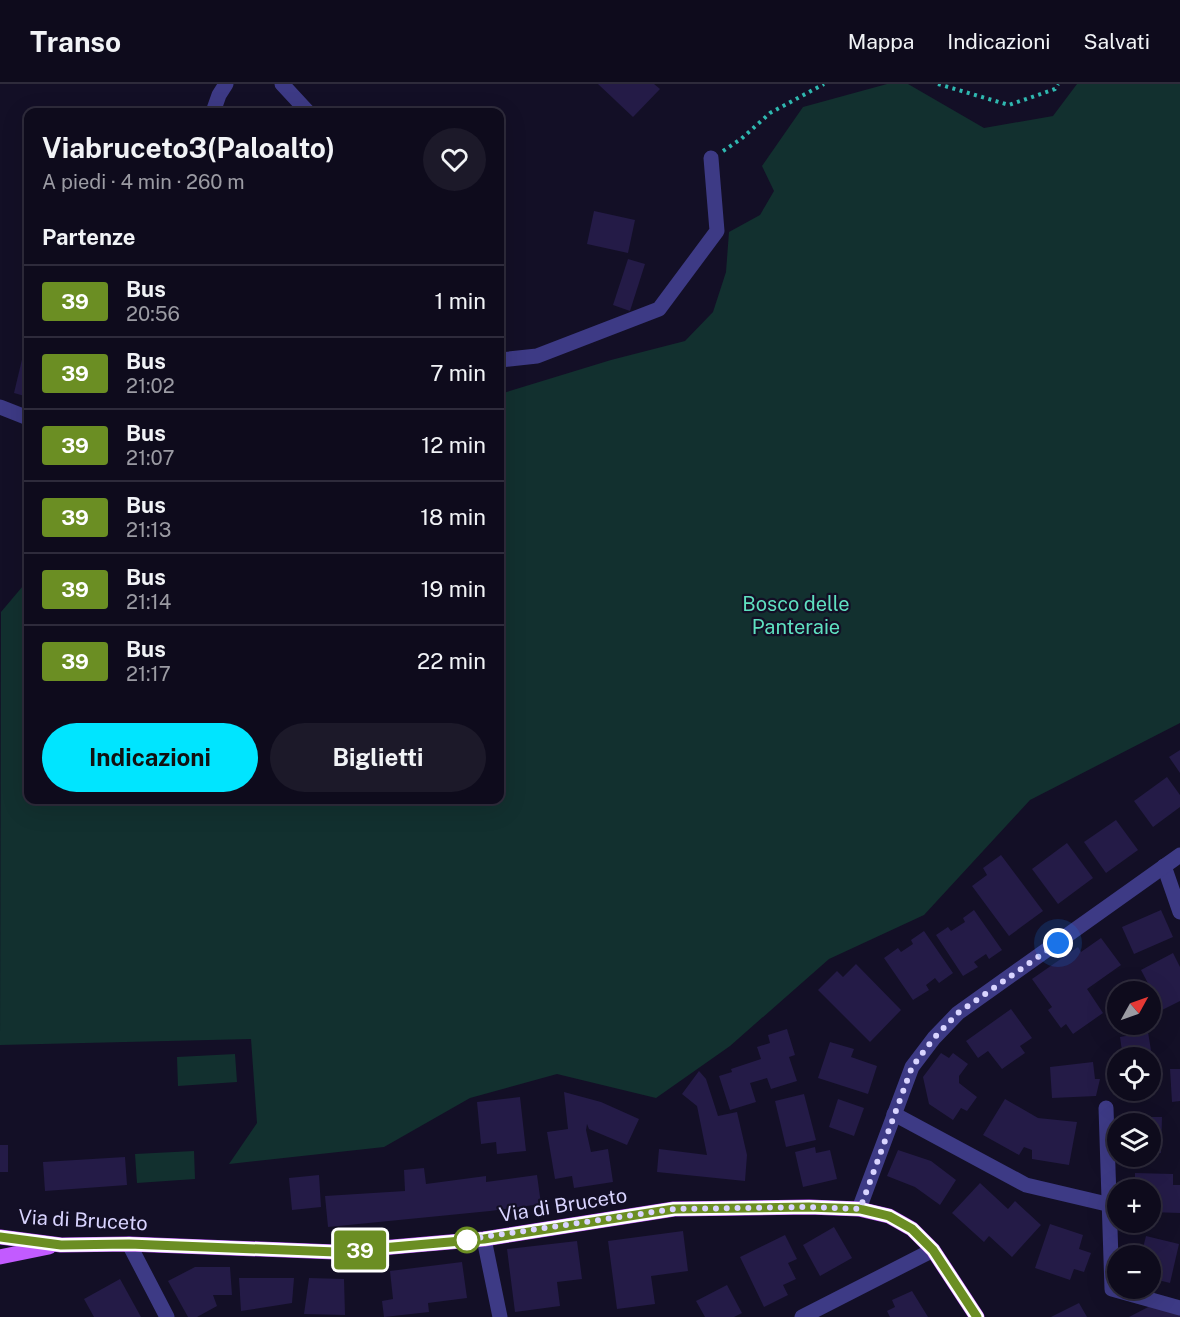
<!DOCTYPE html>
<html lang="it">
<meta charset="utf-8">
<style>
:root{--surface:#0e0b1c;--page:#1c1929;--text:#f1f3f6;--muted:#9b9ba3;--line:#2e2b3b;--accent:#00e5ff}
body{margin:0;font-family:"Public Sans",sans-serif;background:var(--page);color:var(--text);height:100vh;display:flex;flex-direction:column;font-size:22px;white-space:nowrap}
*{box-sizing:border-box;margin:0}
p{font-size:20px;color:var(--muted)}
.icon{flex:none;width:33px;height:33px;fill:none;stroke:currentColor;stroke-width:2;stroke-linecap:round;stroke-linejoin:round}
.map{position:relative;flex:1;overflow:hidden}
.panel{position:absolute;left:24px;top:24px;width:480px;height:696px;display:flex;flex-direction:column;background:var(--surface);border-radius:12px;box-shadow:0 6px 24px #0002,0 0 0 2px var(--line)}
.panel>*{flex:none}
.badge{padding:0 12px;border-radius:4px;font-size:21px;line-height:39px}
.needle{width:39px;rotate:50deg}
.fabs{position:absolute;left:1107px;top:897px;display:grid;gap:12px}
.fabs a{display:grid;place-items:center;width:54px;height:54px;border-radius:50%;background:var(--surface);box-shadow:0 6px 24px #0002,0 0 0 2px var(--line);font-size:30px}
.you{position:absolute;width:30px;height:30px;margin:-15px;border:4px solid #fff;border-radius:50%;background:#1a73e8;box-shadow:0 0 0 9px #1a73e833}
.map>.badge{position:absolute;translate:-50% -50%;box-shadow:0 0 0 3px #fff}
h2{padding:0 18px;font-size:22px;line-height:54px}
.round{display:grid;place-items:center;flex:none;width:63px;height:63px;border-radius:32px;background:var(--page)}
.overview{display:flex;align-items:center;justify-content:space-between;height:102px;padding:0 18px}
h1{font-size:28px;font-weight:700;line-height:45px}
.primary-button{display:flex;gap:12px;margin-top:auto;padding:12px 18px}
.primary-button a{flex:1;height:69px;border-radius:36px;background:var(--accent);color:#111;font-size:24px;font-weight:700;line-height:69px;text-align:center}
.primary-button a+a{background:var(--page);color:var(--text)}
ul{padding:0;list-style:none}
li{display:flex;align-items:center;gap:18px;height:72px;padding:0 18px;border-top:2px solid var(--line)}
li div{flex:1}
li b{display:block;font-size:22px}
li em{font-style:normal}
li .badge{min-width:66px;font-weight:700;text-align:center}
header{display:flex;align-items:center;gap:36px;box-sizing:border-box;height:84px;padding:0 30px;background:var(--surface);border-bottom:2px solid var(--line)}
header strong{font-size:28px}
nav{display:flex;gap:33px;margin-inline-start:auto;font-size:21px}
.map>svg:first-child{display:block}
.green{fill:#12302f}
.building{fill:#241b47}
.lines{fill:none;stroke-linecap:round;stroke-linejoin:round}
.path{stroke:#2fb8b0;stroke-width:4;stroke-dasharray:3 4.5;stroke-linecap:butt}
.minor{stroke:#3d3a85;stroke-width:15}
.major{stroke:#c25bff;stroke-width:15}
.line-casing{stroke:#fff;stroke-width:14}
.line{stroke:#6b8e23;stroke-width:9}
.walk{stroke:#d9d4ff;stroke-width:6;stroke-dasharray:0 10.8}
.stop-dot{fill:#fff;stroke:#6b8e23;stroke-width:3}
.labels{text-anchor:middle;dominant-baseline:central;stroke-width:4.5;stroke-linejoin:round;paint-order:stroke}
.park-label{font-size:20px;fill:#5fe0c0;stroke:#130f26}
.street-label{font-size:20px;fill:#d9d4ff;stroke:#130f26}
</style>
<header>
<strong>Transo</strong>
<nav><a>Mappa</a><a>Indicazioni</a><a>Salvati</a></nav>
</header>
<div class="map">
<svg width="1180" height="1233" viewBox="0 0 1180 1233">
<rect width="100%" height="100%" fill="#130f26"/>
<!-- green -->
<g class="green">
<path d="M887,0H908L984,44L1053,32L1077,0H1180V639L1030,716L924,831L829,875L730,962L656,1014L557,990L470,1014L384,1063L229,1080L257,1039L251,955L0,961L1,528L28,496V716H500V310L611,276L685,257L713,228L726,188L729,148L760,131L774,107L762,82L803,23Z"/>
<path d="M235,970L237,998L178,1002L177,973Z"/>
<path d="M194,1067L195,1095L137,1099L135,1070Z"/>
</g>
<!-- building -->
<g class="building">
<path d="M598,0H654L660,5L633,33Z"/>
<path d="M594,127L635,136L628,169L587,160Z"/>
<path d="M628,175L645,180L630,227L613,221Z"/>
<path d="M24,267L28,268V313L14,309Z"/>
<path d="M1180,666V689L1169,673Z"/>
<path d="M1167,693L1180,711V723L1153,743L1134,717Z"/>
<path d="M1116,736L1138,766L1106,789L1084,758Z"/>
<path d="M1067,759L1093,794L1058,820L1032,785Z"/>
<path d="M1001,771L1043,827L1009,852L972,802L987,791L983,784Z"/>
<path d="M974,826L1002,866L989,875L986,870L974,878L978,883L963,892L936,851L948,843L951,847L965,838L963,834Z"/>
<path d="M1161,826L1173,853L1134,870L1122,843Z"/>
<path d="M924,847L953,889L939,899L935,894L926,901L929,906L913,916L884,874L898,864L901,868L913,860L911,856Z"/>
<path d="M1101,854L1121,881L1087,905L1103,929L1073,950L1066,940L1061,944L1048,926L1052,923L1032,895L1078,863L1081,868Z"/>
<path d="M1173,869L1180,883V917L1162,926L1141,886Z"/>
<path d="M856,880L901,926L870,958L818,906L837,887L843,893Z"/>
<path d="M1011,925L1032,954L1020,962L1025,969L1002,985L988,967L978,974L966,957Z"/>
<path d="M787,945L795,971L789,973L797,997L771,1005L767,994L750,999L756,1018L730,1026L719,992L732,988L731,985L761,975L757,963L770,959L768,951Z"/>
<path d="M1148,948L1155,991H1150V974H1123L1120,953Z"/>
<path d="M830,958L854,965L851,973L877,982L868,1010L818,994Z"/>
<path d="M941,969L949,974L953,969L968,980L959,992V999L977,1013L967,1027L961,1024L953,1036L929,1020L923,993Z"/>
<path d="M1093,978L1095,995H1100L1096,1012L1052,1014L1050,983Z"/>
<path d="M1170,985H1180V1017L1172,1018Z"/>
<path d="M699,987L706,995L718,1032L737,1028L747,1071L745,1097L657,1088L659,1065L707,1071L697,1022L682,1010Z"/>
<path d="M564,1008L601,1018L639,1035L627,1061L589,1045L587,1040L586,1046L591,1068L608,1065L613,1098L574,1104L572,1092L555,1095L547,1048L568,1045Z"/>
<path d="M804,1010L816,1056L786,1063L775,1017Z"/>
<path d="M520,1013L526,1067L497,1070L496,1058L481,1060L477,1018Z"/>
<path d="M838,1015L864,1024L854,1052L829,1043Z"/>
<path d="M1005,1015L1038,1034L1077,1038L1069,1081L1032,1075V1066L1024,1063L1019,1071L983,1051Z"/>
<path d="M1129,1033H1162L1161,1069H1150V1040H1129Z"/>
<rect x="0" y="1061" width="8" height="27"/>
<path d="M815,1063L816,1069L830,1066L837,1095L803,1103L795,1068Z"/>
<path d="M898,1066L931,1077L956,1096L940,1121L915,1103L887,1092Z"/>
<path d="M125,1073L127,1101L45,1107L43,1078Z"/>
<path d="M424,1084L426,1100L486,1092V1098L537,1091L541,1120L490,1127L328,1143L325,1112L405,1107L404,1086Z"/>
<path d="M1135,1089L1173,1090V1101H1180V1129L1150,1128V1106H1135Z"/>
<path d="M319,1091L321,1123L292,1126L289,1094Z"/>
<path d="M980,1099L1008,1125L1015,1117L1041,1141L1012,1173L989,1152L984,1158L952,1129Z"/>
<path d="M1050,1140L1083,1151L1079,1165L1091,1169L1084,1188L1074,1185L1070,1196L1035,1184Z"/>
<path d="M834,1143L852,1174L820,1192L803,1161Z"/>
<path d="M683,1147L688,1187L651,1192L655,1220L617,1225L608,1157Z"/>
<path d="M785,1151L797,1175L788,1179L796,1195L783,1201L788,1211L764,1223L740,1173Z"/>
<path d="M1146,1152L1179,1160L1170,1199L1150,1194V1172H1141Z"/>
<path d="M577,1157L582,1195L557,1198L560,1222L515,1228L507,1165Z"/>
<path d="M462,1178L467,1214L428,1219L429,1228L384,1233L382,1217L393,1215L390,1187Z"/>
<path d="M195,1183H230L232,1211H213L217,1222L197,1233H188L168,1197Z"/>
<path d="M239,1194H294L292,1219L241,1227Z"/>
<path d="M309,1194L344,1195L345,1231L304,1230Z"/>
<path d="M120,1195L141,1233H94L84,1215Z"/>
<path d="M727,1201L742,1229L734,1233H705L696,1217Z"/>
<path d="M912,1207L928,1233H890L887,1227L895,1223L892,1216Z"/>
<path d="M1079,1219L1087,1233H1051Z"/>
<path d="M1154,1220L1180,1230V1233H1129Z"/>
</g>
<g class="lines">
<!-- path -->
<g class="path">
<path d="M938,0L1009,21L1055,5L1058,0"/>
<path d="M723,67L741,55L770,29L824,0"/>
</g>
<!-- minor -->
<g class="minor">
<path d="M282,0L308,28"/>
<path d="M213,28L219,11L226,0"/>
<path d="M500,276L537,272L659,225L717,147L711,74"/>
<path d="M0,323L28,334"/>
<path d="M1164,782L1180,828"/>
<path d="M1106,1024L1112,1205L1180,1224"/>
<path d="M894,1030L1026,1101L1111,1121"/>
<path d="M859,1125L912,983L934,954L958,929L1180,771"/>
<path d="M484,1155L500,1233"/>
<path d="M129,1160L167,1233"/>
<path d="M802,1233L933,1166"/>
</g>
<!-- major -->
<g class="major">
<path d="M0,1153L61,1161L129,1160L335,1168L484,1155L674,1125L809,1123L859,1125L889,1132L912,1145L933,1166L977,1233"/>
<path d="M0,1173L49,1163"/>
</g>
</g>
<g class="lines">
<defs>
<path id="line" d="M0,1153L61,1161L129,1160L336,1168L484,1155L674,1125L809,1123L860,1125L889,1132L912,1145L933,1166L977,1233"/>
</defs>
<!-- line casing -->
<use href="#line" class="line-casing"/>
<!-- line -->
<use href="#line" class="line"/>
<!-- walk -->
<path class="walk" d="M467,1156H463L674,1125L809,1123L860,1125L912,983L934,954L958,929L1058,859"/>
</g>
<!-- markers -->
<circle class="stop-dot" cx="467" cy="1156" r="12"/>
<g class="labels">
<!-- park labels -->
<g class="park-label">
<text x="796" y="520">Bosco delle<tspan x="796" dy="23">Panteraie</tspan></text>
</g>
<!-- street labels -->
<g class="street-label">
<text transform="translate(563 1121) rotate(-9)">Via di Bruceto</text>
<text transform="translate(83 1136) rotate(3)">Via di Bruceto</text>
</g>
</g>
</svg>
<div class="fabs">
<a><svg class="needle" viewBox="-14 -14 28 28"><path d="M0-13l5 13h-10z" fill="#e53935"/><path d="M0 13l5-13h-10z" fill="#9b9ba3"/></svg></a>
<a><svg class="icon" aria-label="locate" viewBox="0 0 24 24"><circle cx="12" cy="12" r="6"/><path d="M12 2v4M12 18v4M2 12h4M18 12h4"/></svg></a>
<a><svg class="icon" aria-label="layers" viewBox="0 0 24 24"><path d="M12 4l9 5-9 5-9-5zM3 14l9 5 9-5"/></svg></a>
<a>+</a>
<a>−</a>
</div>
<div class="you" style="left:1058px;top:859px"></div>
<b class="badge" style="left:360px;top:1166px;background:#6b8e23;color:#fff">39</b>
<section class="panel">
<div class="overview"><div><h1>Viabruceto3(Paloalto)</h1><p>A piedi · 4 min · 260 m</p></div><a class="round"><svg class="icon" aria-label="heart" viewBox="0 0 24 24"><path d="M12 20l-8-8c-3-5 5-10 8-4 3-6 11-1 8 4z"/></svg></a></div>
<h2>Partenze</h2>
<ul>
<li><span class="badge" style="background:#6b8e23;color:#fff">39</span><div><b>Bus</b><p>20:56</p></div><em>1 min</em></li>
<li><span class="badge" style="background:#6b8e23;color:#fff">39</span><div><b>Bus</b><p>21:02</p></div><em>7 min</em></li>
<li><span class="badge" style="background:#6b8e23;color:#fff">39</span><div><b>Bus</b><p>21:07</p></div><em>12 min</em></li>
<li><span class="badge" style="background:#6b8e23;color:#fff">39</span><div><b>Bus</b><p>21:13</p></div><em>18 min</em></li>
<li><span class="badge" style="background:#6b8e23;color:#fff">39</span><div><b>Bus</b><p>21:14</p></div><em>19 min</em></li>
<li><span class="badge" style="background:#6b8e23;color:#fff">39</span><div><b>Bus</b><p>21:17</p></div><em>22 min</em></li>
</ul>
<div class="primary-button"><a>Indicazioni</a><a>Biglietti</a></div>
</section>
</div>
